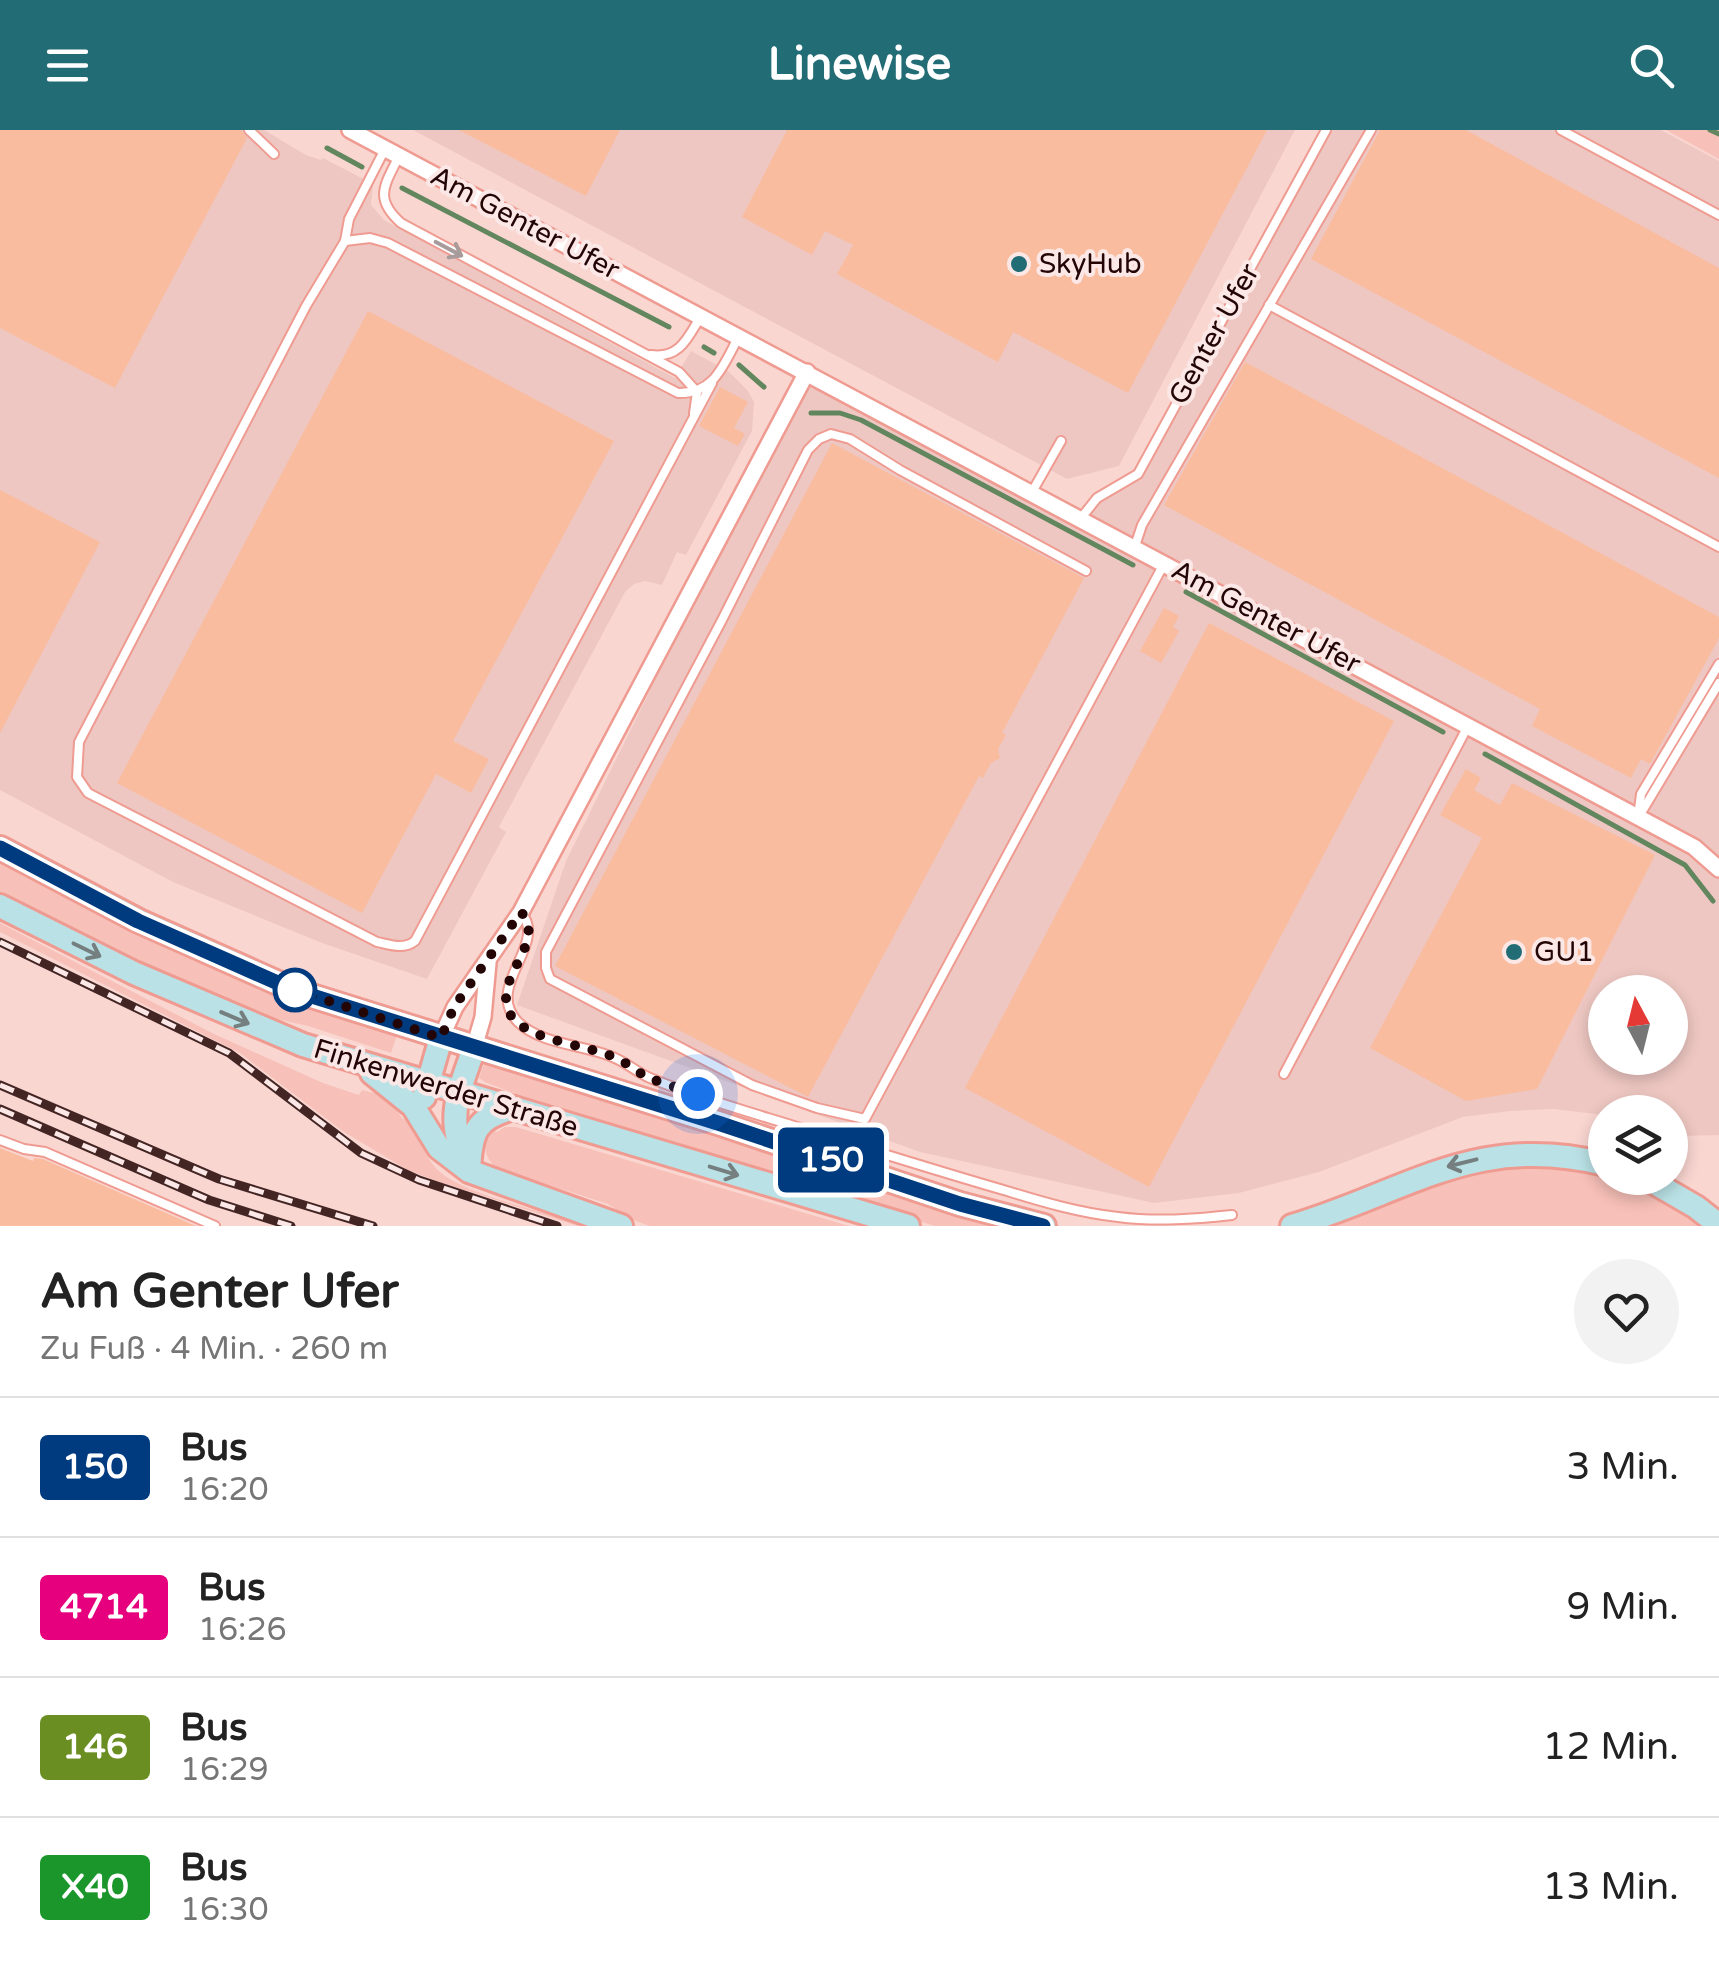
<!DOCTYPE html>
<html lang="de">
<meta charset="utf-8">
<style>
:root{--surface:#fff;--page:#f2f2f2;--text:#222;--muted:#767676;--line:#e0e0e0;--accent:#226c75}
body{margin:0;font-family:"Varela Round",sans-serif;background:var(--page);color:var(--text);height:100vh;display:flex;flex-direction:column;font-size:38px;white-space:nowrap}
*{box-sizing:border-box;margin:0}
p{font-size:32px;color:var(--muted)}
.icon{flex:none;width:55px;height:55px;fill:none;stroke:currentColor;stroke-width:2;stroke-linecap:round;stroke-linejoin:round}
.map{position:relative;height:1096px;overflow:hidden}
.details{display:flex;flex-direction:column;background:var(--surface);flex:1}
.details>*{flex:none}
.badge{padding:0 20px;border-radius:8px;font-size:35px;line-height:65px}
.needle{width:65px;rotate:353deg}
.tools{position:absolute;left:1588px;top:845px;display:grid;gap:20px}
.tools a{display:grid;place-items:center;width:100px;height:100px;border-radius:50%;background:var(--surface);box-shadow:0 5px 15px #0003;font-size:50px}
.you{position:absolute;width:50px;height:50px;margin:-25px;border:8px solid #fff;border-radius:50%;background:#1a73e8;box-shadow:0 0 0 15px #1a73e833}
.map>.badge{position:absolute;translate:-50% -50%;box-shadow:0 0 0 5px #fff}
.round{display:grid;place-items:center;flex:none;width:105px;height:105px;border-radius:52px;background:var(--page)}
.overview{display:flex;align-items:center;justify-content:space-between;height:170px;padding:0 40px}
h1{font-size:48px;font-weight:700;line-height:75px}
ul{padding:0;list-style:none}
li{display:flex;align-items:center;gap:30px;height:140px;padding:0 40px;border-top:2px solid var(--line)}
li div{flex:1}
li b{display:block;font-size:38px}
li em{font-style:normal}
li .badge{min-width:110px;font-weight:700;text-align:center}
header{display:flex;justify-content:space-between;align-items:center;height:130px;padding:0 40px;background:var(--accent);color:#fff;font-size:45px;font-weight:700}
.map>svg:first-child{display:block}
.built{fill:#eec7c2;fill-rule:evenodd}
.green{fill:#f7c0b8}
.lines{fill:none;stroke-linecap:round;stroke-linejoin:round}
.stream{stroke:#62865e;stroke-width:5}
.building{fill:#fabc9e}
.lane-casing{stroke:#ef9b91;stroke-width:12}
.street-casing{stroke:#ef9b91;stroke-width:20}
.secondary-casing{stroke:#ef9b91;stroke-width:28}
.lane{stroke:#fff;stroke-width:8}
.street{stroke:#fff;stroke-width:15}
.secondary{stroke:#bae2e6;stroke-width:22}
.rail-casing{stroke:#432524;stroke-width:9}
.rail{stroke:#fbe8e6;stroke-width:5;stroke-dasharray:15;stroke-linecap:butt}
.oneway{stroke:#a79b9b}
.oneway2{stroke:#767f80}
.line-casing{stroke:#fff;stroke-width:22}
.line{stroke:#003b80;stroke-width:15}
.walk{stroke:#220504;stroke-width:10;stroke-dasharray:0 18}
.poi-dot{fill:#226c75;stroke:#fbe8e6;stroke-width:4}
.stop-dot{fill:#fff;stroke:#003b80;stroke-width:5}
.labels{text-anchor:middle;dominant-baseline:central;stroke-width:8;stroke-linejoin:round;paint-order:stroke}
.street-label{font-size:28px;fill:#220504;stroke:#fbe8e6}
.poi-label{font-size:28px;fill:#220504;stroke:#fbe8e6;text-anchor:start}
</style>
<header><svg class="icon" aria-label="menu" viewBox="0 0 24 24"><path d="M4 6h16M4 12h16M4 18h16"/></svg>Linewise<svg class="icon" aria-label="search" viewBox="0 0 24 24"><circle cx="10" cy="10" r="6"/><path d="M15 15l6 6"/></svg></header>
<div class="map">
<svg width="1719" height="1096" viewBox="0 0 1719 1096">
<rect width="100%" height="100%" fill="#fad6d1"/>
<!-- built -->
<g class="built">
<path d="M0,0H264L306,25L321,30L323,28L373,54L371,75L384,90L675,248L691,221L728,241L748,261L754,272L752,301L686,425L677,422L662,455L645,451L634,454L625,462L499,697L506,702L427,849L322,813L173,752L0,660Z"/>
<path d="M413,0H1295L1119,336L1067,349Z"/>
<path d="M1331,0H1661L1719,31V1005L1682,1006L1670,1003V982L1605,985L1553,979L1510,981L1463,987L1319,1042L1239,1063L1154,1073L920,1022L517,875L566,731L807,242L1081,388L1096,370L1139,342ZM1605,862H1670V928H1605Z"/>
</g>
<!-- green -->
<g class="green">
<path d="M1666,0H1719V29Z"/>
<path d="M0,733C128,802 258,860 397,905L391,923L308,896L259,885L172,850L0,763Z"/>
<path d="M0,793L214,904L323,953L359,965L362,960L386,966L403,989L411,987C421,1002 422,1022 434,1036C455,1063 545,1082 579,1093L578,1096L436,1051L406,1039L344,1002L240,923L0,802Z"/>
<path d="M485,932L1001,1096H935L578,988L485,952L479,948Z"/>
<path d="M505,997H516L849,1096H650L633,1090L608,1074L496,1038C484,1026 482,1014 490,1000L497,1002Z"/>
<path d="M1530,1034C1596,1040 1649,1055 1702,1096H1325L1485,1038Z"/>
</g>
<g class="lines">
<!-- stream -->
<g class="stream">
<path d="M1710,0L1719,4"/>
<path d="M327,18L362,37"/>
<path d="M402,58L669,197"/>
<path d="M704,217L714,223"/>
<path d="M739,235L764,257"/>
<path d="M811,283H840L861,290L1133,435"/>
<path d="M1186,462L1443,602"/>
<path d="M1485,624L1685,735L1713,771"/>
</g>
</g>
<!-- building -->
<g class="building">
<path d="M0,0H241L247,8L115,258L0,198Z"/>
<path d="M459,0H620L586,66Z"/>
<path d="M787,0H1267L1128,263L1013,202L998,232L837,144L853,115L825,101L812,125L742,87Z"/>
<path d="M1380,0H1466L1719,138V348L1311,129Z"/>
<path d="M368,181L614,311L453,611L489,629L471,663L436,644L362,783L117,653Z"/>
<path d="M1245,232L1719,487V508L1650,634L1641,629L1631,648L1532,596L1540,579L1164,375Z"/>
<path d="M720,257L748,272L734,298L745,304L738,316L699,296Z"/>
<path d="M832,313L1084,448L1002,603L1006,605L998,619L1000,628L991,633L983,648L979,646L808,967L555,836Z"/>
<path d="M0,360L100,412L0,603Z"/>
<path d="M1164,478L1179,486L1173,497L1179,501L1161,533L1140,521Z"/>
<path d="M1209,493L1394,591L1149,1057L965,958Z"/>
<path d="M1466,639L1481,648L1474,660L1500,675L1512,653L1655,725L1537,959L1466,971L1370,918L1482,708L1440,685Z"/>
<path d="M0,1018L33,1031L34,1028L43,1029L196,1096H0Z"/>
</g>
<g class="lines">
<defs>
<g id="lane">
<path d="M249,0L274,24"/>
<path d="M1561,0L1719,85"/>
<path d="M385,19L349,89L345,111L306,176L79,612L77,647L88,663L377,812C391,815 403,820 415,811L712,253"/>
<path d="M399,26C385,55 373,68 401,93L679,242L697,262L694,283"/>
<path d="M345,111L370,108L388,113L678,263C714,264 723,236 738,208"/>
<path d="M1269,175L1719,417"/>
<path d="M651,225C680,229 688,207 701,186"/>
<path d="M1032,362L1061,311"/>
<path d="M1081,388L1097,368L1138,344L1326,0"/>
<path d="M1135,416L1142,395L1371,0"/>
<path d="M1086,441L900,340L850,309L831,304L819,309L808,320L722,490L546,822V838L550,849L752,955L817,978L865,989L1165,432"/>
<path d="M1641,683L1719,553"/>
<path d="M1638,687L1641,664L1719,534"/>
<path d="M521,782C549,815 483,856 518,892C540,914 583,915 610,926C625,931 636,942 650,948C708,972 772,988 832,1008C890,1026 948,1044 1007,1061C1043,1072 1080,1083 1118,1087C1156,1092 1195,1089 1232,1085"/>
<path d="M1284,944L1468,596"/>
<path d="M0,1010L24,1019L45,1022L215,1096"/>
</g>
<g id="street">
<path d="M350,0L1694,717L1719,739"/>
<path d="M441,908L455,877L521,782L807,242"/>
<path d="M474,918L483,887L488,833"/>
</g>
<g id="secondary">
<path d="M0,718L139,791L296,861L721,994L960,1074L1044,1096"/>
<path d="M0,776L134,843L303,915L908,1096"/>
<path d="M372,943L413,976L439,1018L469,1041L621,1096"/>
<path d="M424,967L441,908"/>
<path d="M468,1038C445,987 457,968 474,918"/>
<path d="M469,1040C471,1002 475,988 514,978"/>
<path d="M1646,1048L1696,1077L1719,1095"/>
<path d="M1292,1096C1409,1061 1476,1002 1605,1034"/>
</g>
</defs>
<!-- lane casing -->
<use href="#lane" class="lane-casing"/>
<!-- street casing -->
<use href="#street" class="street-casing"/>
<!-- secondary casing -->
<use href="#secondary" class="secondary-casing"/>
<!-- lane -->
<use href="#lane" class="lane"/>
<!-- street -->
<use href="#street" class="street"/>
<!-- secondary -->
<use href="#secondary" class="secondary"/>
<defs>
<g id="rail">
<path d="M0,812L229,923L361,1023L419,1050L557,1096"/>
<path d="M0,955L219,1049L373,1096"/>
<path d="M0,979L209,1070L291,1096"/>
</g>
</defs>
<!-- rail casing -->
<use href="#rail" class="rail-casing"/>
<!-- rail -->
<use href="#rail" class="rail"/>
</g>
<!-- one-way arrows -->
<defs><path id="oneway-shaft" d="M-6 0H5M1.5-3L5.5 0L1.5 3" fill="none" stroke-width="1.6" stroke-linecap="round" stroke-linejoin="round" transform="scale(2.5)"/></defs>
<use class="oneway" href="#oneway-shaft" transform="translate(449 119) rotate(28)"/>
<g class="oneway2">
<use href="#oneway-shaft" transform="translate(87 820) rotate(26)"/>
<use href="#oneway-shaft" transform="translate(235 888) rotate(23)"/>
<use href="#oneway-shaft" transform="translate(1462 1033) rotate(166)"/>
<use href="#oneway-shaft" transform="translate(724 1041) rotate(17)"/>
</g>
<g class="lines">
<defs>
<path id="line" d="M0,718L138,791L296,861L721,994L960,1074L1043,1096"/>
</defs>
<!-- line casing -->
<use href="#line" class="line-casing"/>
<!-- line -->
<use href="#line" class="line"/>
<!-- walk -->
<path class="walk" d="M295,860L441,908L454,877L521,782C548,813 493,846 509,882C522,910 587,915 614,927C626,932 636,941 647,947C663,954 682,959 698,964"/>
</g>
<!-- markers -->
<g class="poi-dot">
<circle cx="1019" cy="134" r="10"/>
<circle cx="1514" cy="822" r="10"/>
</g>
<circle class="stop-dot" cx="295" cy="860" r="20"/>
<g class="labels">
<!-- street labels -->
<g class="street-label">
<text transform="translate(525 93) rotate(28)">Am Genter Ufer</text>
<text transform="translate(1214 204) rotate(-61)">Genter Ufer</text>
<text transform="translate(1266 487) rotate(28)">Am Genter Ufer</text>
<text transform="translate(446 958) rotate(17)">Finkenwerder Straße</text>
</g>
<!-- poi labels -->
<g class="poi-label">
<text x="1039" y="134">SkyHub</text>
<text x="1534" y="822">GU1</text>
</g>
</g>
</svg>
<div class="tools">
<a><svg class="needle" viewBox="-14 -14 28 28"><path d="M0-13l5 13h-10z" fill="#e53935"/><path d="M0 13l5-13h-10z" fill="#767676"/></svg></a>
<a><svg class="icon" aria-label="layers" viewBox="0 0 24 24"><path d="M12 4l9 5-9 5-9-5zM3 14l9 5 9-5"/></svg></a>
</div>
<div class="you" style="left:698px;top:964px"></div>
<b class="badge" style="left:831px;top:1030px;background:#003b80;color:#fff">150</b>
</div>
<section class="details">
<div class="overview"><div><h1>Am Genter Ufer</h1><p>Zu Fuß · 4 Min. · 260 m</p></div><a class="round"><svg class="icon" aria-label="heart" viewBox="0 0 24 24"><path d="M12 20l-8-8c-3-5 5-10 8-4 3-6 11-1 8 4z"/></svg></a></div>
<ul>
<li><span class="badge" style="background:#003b80;color:#fff">150</span><div><b>Bus</b><p>16:20</p></div><em>3 Min.</em></li>
<li><span class="badge" style="background:#e6007e;color:#fff">4714</span><div><b>Bus</b><p>16:26</p></div><em>9 Min.</em></li>
<li><span class="badge" style="background:#6b8e23;color:#fff">146</span><div><b>Bus</b><p>16:29</p></div><em>12 Min.</em></li>
<li><span class="badge" style="background:#1a962b;color:#fff">X40</span><div><b>Bus</b><p>16:30</p></div><em>13 Min.</em></li>
</ul>
</section>
